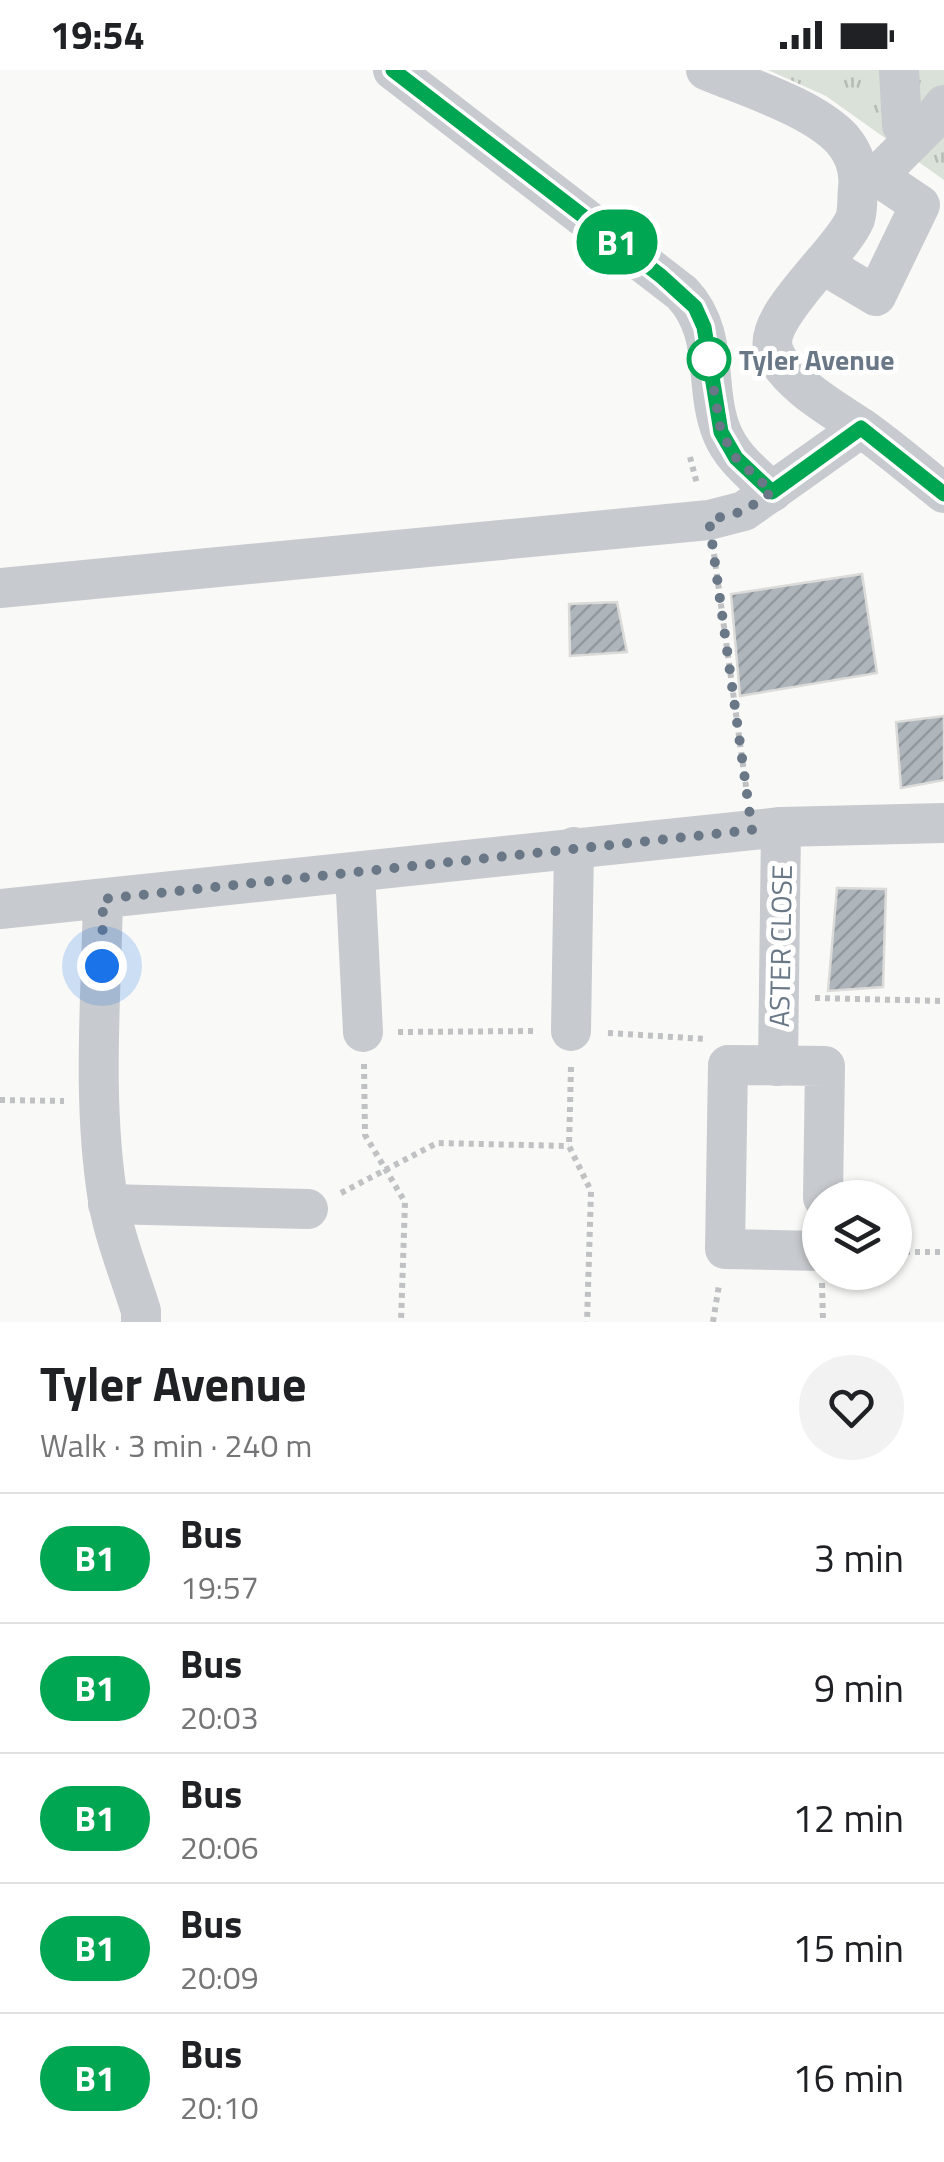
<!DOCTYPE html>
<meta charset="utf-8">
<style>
:root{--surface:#fff;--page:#f2f2f2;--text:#202124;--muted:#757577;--line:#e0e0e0}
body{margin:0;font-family:"Titillium Web",sans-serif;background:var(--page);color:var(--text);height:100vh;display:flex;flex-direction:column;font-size:38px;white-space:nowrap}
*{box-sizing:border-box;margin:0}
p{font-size:32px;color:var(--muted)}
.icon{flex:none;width:55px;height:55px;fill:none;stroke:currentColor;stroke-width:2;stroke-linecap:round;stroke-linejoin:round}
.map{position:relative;height:1252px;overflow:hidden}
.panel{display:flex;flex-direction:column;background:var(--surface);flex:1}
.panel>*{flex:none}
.badge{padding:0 20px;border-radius:32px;font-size:35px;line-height:65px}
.fabs{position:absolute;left:802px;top:1110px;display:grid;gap:20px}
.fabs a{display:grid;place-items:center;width:110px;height:110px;border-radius:50%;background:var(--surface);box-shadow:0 2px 8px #0004;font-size:50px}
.you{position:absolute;width:50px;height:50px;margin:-25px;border:8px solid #fff;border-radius:50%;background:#1a73e8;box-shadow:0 0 0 15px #1a73e833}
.map>.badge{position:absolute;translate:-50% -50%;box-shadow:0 0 0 5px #fff}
.round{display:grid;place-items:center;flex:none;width:105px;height:105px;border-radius:52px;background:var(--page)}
.overview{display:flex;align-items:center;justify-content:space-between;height:170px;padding:0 40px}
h1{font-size:48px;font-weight:700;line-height:75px}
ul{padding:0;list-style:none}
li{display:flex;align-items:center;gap:30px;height:130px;padding:0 40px;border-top:2px solid var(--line)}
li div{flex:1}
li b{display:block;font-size:38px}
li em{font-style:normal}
li .badge{min-width:110px;font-weight:700;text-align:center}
.status{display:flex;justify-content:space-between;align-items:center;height:70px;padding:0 50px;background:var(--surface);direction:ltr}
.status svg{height:28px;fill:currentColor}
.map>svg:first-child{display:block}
.grass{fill:url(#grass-tufts)}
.building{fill:url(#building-hatch);stroke:#dbdbd9;stroke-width:2.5}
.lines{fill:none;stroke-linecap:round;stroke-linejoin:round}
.path{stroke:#bfc1c3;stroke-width:6;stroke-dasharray:5 5;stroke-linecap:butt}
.minor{stroke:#c7cace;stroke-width:40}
.line-casing{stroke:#fff;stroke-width:22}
.line{stroke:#00a651;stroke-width:15}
.walk{stroke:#697787;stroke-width:10;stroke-dasharray:0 18}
.stop-dot{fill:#fff;stroke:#00a651;stroke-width:5}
.labels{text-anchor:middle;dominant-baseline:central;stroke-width:10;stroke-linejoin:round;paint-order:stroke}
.stop-label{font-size:28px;font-weight:bold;fill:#697787;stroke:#fff;text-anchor:start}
.street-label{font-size:28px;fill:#697787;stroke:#fff}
</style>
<div class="status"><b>19:54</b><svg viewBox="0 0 49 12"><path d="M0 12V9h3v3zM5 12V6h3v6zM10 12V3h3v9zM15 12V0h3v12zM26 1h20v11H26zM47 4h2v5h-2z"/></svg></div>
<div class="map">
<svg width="944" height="1252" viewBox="0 0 944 1252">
<defs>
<pattern id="grass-tufts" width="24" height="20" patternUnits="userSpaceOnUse" patternTransform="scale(2.5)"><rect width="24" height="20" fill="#dae1d8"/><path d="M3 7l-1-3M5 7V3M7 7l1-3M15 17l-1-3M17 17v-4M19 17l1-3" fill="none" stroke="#b5bbb5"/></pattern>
<pattern id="building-hatch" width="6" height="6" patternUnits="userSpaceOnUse" patternTransform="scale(2.5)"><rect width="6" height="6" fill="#aeb5bb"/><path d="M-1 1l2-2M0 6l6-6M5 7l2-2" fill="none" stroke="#92989e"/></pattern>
</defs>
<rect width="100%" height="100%" fill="#f9f9f7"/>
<!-- grass -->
<path class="grass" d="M768,0H944V110L826,26Z"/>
<!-- building -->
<g class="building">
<path d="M862,504L877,603L740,626L731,524Z"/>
<path d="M617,532L627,582L570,586L569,534Z"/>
<path d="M944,646V710L901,718L896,652Z"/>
<path d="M837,818L886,819L883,917L828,921Z"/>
</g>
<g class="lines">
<!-- path -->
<g class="path">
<path d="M690,387L697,414"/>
<path d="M714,484L747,724"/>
<path d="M815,928L944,931"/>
<path d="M398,962L536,961"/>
<path d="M608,963L706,969"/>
<path d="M364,994L365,1065L405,1132L401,1252"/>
<path d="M571,997L569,1076L591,1121L587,1252"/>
<path d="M0,1030L64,1031"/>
<path d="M341,1123L437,1073L569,1076"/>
<path d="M895,1182H944"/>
<path d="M822,1213L823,1252"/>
<path d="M713,1252L719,1215"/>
</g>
<!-- minor -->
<g class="minor">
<path d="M393,0L682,223C721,264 703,317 722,363C732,388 754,404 772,422"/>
<path d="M706,0C746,17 812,37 842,69C854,83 860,101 858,118C857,127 858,140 855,149C841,183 760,248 774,282C787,313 833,339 860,357C889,377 916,401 944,423"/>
<path d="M899,0L902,55L913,70"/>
<path d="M877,106L930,53L944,35"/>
<path d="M824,195L876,226L920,135L877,106L860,103"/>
<path d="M0,518L709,450L744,441L861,358"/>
<path d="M355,802L363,962"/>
<path d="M103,829C101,929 92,1031 108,1130C114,1167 130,1205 141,1241V1252"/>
<path d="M0,839L781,757L944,753"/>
<path d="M571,961L574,777"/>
<path d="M778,996L781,757"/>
<path d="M108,1134L308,1139"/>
<path d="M820,1181L725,1179L728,995L825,996L823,1128"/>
</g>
</g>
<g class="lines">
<defs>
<path id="line" d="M393,0L661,206L695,237L704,257L721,362L736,388L772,422L861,358L944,424"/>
</defs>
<!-- line casing -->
<use href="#line" class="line-casing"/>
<!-- line -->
<use href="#line" class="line"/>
<!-- walk -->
<path class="walk" d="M102,896L103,829L752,760L709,450L744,441L772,422L736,388L721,362L708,285L709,289"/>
</g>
<!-- markers -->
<circle class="stop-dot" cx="709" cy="289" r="20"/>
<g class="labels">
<!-- stop labels -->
<g class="stop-label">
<text x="739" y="289">Tyler Avenue</text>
</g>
<!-- street labels -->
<g class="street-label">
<text transform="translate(780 876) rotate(-89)">ASTER CLOSE</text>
</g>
</g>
</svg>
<div class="fabs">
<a><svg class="icon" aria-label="layers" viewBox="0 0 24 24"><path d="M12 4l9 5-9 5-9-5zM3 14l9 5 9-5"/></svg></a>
</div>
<div class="you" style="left:102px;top:896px"></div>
<b class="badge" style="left:617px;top:172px;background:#00a651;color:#fff">B1</b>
</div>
<section class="panel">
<div class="overview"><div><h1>Tyler Avenue</h1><p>Walk · 3 min · 240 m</p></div><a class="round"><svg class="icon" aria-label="heart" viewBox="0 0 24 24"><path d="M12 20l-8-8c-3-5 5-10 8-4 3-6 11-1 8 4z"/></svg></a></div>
<ul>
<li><span class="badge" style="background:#00a651;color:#fff">B1</span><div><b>Bus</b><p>19:57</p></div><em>3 min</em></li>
<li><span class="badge" style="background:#00a651;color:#fff">B1</span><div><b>Bus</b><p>20:03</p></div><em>9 min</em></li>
<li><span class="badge" style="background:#00a651;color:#fff">B1</span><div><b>Bus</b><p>20:06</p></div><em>12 min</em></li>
<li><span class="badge" style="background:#00a651;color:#fff">B1</span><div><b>Bus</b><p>20:09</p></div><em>15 min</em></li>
<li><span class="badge" style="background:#00a651;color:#fff">B1</span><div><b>Bus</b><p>20:10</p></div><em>16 min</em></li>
</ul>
</section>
